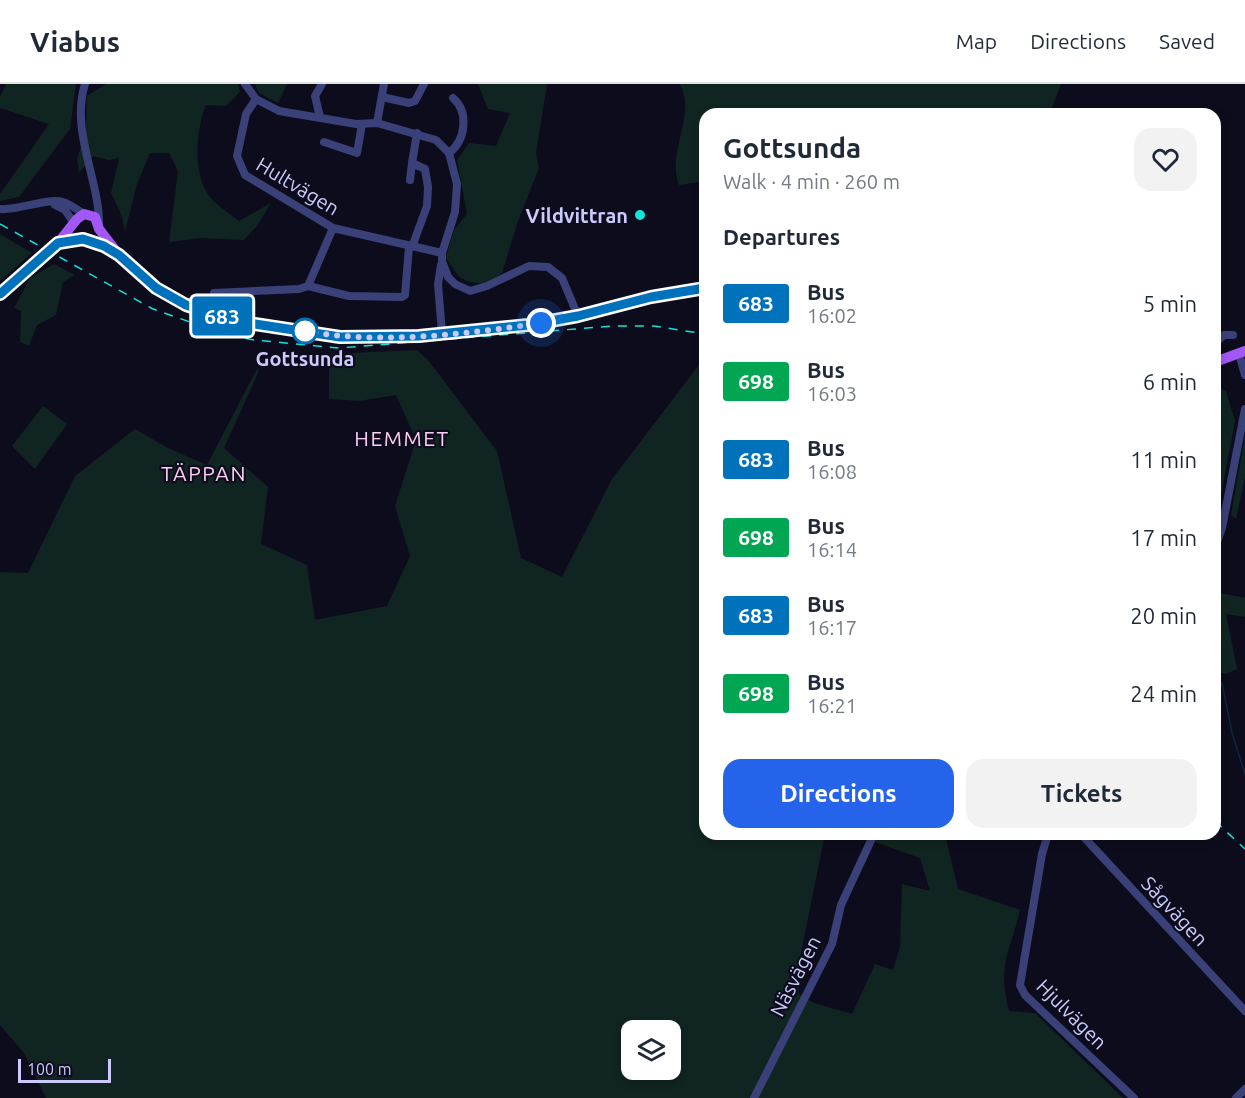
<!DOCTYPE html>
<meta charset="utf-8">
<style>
:root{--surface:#fff;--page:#f2f2f3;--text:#1f2937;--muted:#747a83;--line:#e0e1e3;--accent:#2563eb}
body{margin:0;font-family:Ubuntu,sans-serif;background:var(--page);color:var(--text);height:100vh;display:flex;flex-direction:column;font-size:22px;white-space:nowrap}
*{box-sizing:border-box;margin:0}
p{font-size:20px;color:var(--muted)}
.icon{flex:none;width:33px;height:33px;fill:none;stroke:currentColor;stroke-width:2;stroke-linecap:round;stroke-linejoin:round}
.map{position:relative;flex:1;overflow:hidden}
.details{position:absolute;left:699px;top:24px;width:522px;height:732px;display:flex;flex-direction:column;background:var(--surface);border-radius:18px;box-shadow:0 3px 9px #0003}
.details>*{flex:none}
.badge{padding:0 12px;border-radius:4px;font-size:21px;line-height:39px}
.controls{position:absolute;left:621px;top:936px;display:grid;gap:12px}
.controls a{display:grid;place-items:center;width:60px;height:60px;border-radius:12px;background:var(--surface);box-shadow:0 3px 9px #0003;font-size:30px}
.scale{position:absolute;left:18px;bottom:15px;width:93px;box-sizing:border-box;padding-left:6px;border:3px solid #cacbfc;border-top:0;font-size:16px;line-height:21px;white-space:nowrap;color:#cacbfc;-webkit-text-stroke:4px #0d0c1c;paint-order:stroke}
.you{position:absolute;width:30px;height:30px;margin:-15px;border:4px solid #fff;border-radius:50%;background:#1a73e8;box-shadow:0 0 0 9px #1a73e833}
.map>.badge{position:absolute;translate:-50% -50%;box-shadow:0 0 0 3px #fff}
h2{padding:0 24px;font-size:22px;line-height:54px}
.round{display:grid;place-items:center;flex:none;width:63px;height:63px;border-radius:18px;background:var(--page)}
.head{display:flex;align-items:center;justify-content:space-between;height:102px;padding:0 24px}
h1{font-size:28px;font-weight:700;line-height:45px}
.button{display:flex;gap:12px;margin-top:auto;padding:12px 24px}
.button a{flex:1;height:69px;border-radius:18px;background:var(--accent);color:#fff;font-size:24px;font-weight:700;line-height:69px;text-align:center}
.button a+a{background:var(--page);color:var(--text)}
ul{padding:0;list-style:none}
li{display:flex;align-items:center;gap:18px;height:78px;padding:0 24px}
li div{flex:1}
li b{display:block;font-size:22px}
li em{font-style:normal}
li .badge{min-width:66px;font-weight:700;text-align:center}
header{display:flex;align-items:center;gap:36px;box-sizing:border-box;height:84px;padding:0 30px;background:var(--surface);border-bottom:2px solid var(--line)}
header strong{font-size:28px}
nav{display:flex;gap:33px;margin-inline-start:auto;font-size:21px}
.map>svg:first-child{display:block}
.green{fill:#102521;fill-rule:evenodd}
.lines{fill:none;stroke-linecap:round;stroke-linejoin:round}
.stream{stroke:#0e283e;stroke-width:1.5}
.minor{stroke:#3a4078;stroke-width:8}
.major{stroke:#a357f6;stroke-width:10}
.rail{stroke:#0de5db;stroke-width:1.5;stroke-dasharray:9 8;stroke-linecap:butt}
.line-casing{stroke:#fff;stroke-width:14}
.line{stroke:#0072bc;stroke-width:9}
.walk{stroke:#cacbfc;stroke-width:6;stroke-dasharray:0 10.8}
.poi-dot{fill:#0de5db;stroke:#0d0c1c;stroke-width:2}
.stop-dot{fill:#fff;stroke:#0072bc;stroke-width:3}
.labels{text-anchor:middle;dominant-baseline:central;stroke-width:4.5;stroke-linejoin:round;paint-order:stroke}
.street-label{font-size:20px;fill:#cacbfc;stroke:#0d0c1c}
.poi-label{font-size:20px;font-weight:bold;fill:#cacbfc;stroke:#0d0c1c;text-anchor:end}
.stop-label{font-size:20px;font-weight:bold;fill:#cacbfc;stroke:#0d0c1c}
.neighbourhood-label{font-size:21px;letter-spacing:1.5px;fill:#fcccf2;stroke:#0d0c1c}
</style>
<header>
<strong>Viabus</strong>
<nav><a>Map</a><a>Directions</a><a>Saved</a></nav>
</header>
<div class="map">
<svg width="1245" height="1014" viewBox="0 0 1245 1014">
<rect width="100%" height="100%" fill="#0d0c1c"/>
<!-- green -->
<g class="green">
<path d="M6,0H76L70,45L19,113L0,117V110L49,40L0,24V13Z"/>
<path d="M106,0H238L240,8L226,22L206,21C196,45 192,91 210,113C217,122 230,130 239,137L271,119L257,142L244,156L201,154L169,158L178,87L169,69H150L137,100L125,147L121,130L111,109L119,74L109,76L93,72L79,89L77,76L86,45L87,12Z"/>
<path d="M255,0H287L278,19L259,9Z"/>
<path d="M478,0H547L536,69L539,84L518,137L502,189L488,200C462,198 459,196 446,173L454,146L467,130L457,76L469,59L496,62L510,29L488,25Z"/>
<path d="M680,0H1061L1052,24L1047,30H705V97L679,101C666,67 697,32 680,0Z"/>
<path d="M0,150L32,169L0,197Z"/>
<path d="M54,180L75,191L63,198L56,231L37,241L29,262L20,258L21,227L14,224L30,194Z"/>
<path d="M417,266L428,276L497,367L521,474L562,493L612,395L699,281L705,279V750H825L798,884L799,910L814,919L852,930L875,880L893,886L900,863L902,800L930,807L920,774L875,758L881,750H945L958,805L1020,826C1010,869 997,881 1009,927L1035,929L1123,1014H46L24,969L0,941V488L28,489L75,392L135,345L168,364L207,381L258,283V289L224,364L268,403L261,460L307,481L315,536L387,522L410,472L395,422L416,356L396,311L359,317L329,315V270ZM632,946H670V986H632Z"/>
<path d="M1215,302L1226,307L1235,337L1215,443Z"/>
<path d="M43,322L67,340L35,385L12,362Z"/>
<path d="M1245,352V393L1236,435L1231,431Z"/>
<path d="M1215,508L1245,514V533L1226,530L1237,585L1226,590L1215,587Z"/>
</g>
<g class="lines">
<!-- stream -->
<g class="stream">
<path d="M1215,365L1223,315"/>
<path d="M1215,564L1220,588"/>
<path d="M1222,599L1232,649L1245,690"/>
</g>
<!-- minor -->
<g class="minor">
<path d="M85,0C70,47 100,97 99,141"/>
<path d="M245,0L256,15L279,27L356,40L377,39L436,56L449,69L457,100L455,128L442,169V177L448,193L455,200L470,207L487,202L529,182L548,183L562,194L578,232"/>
<path d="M382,13L409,19L415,17L424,0"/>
<path d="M256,15L246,30L237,72L245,91L333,144L442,169"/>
<path d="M320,33L315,12L322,0"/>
<path d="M377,39L384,0"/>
<path d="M324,58L357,69L362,40"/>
<path d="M449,69C466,56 469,28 453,14"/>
<path d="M410,96L412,79"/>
<path d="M55,121L65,126L74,139"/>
<path d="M0,125C18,127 49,113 63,118C70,120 78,126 84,130"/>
<path d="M412,163L427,122L428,103L425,85L412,79L417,49"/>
<path d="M441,181L438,200L442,249"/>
<path d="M308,202L349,212L402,213L405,211L409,163"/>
<path d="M214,209L299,205L308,202L333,144"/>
<path d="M1215,259L1224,251H1233"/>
<path d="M1239,270L1245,291"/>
<path d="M1215,463L1222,444L1245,325"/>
<path d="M1048,750L1042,770L1020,901L1025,911L1134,1014"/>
<path d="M1081,750L1245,927"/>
<path d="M754,1014L832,860L841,821L874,750"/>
<path d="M1236,1014L1245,1005"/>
</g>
<!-- major -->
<g class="major">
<path d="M58,159L87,156L115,168"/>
<path d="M0,210L58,159L77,135L84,130L95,133L99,145L119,171L147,197L169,213L235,237L340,253L419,252L528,241L578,232L651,213L705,204"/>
<path d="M1215,278L1245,267"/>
</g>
<!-- rail -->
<g class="rail">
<path d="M0,140L153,225L221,249L254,256L339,264L612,242H654L705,250"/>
<path d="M1215,737L1245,765"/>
</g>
</g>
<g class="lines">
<defs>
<path id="line" d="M0,210L58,159L83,155L104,162L119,171L156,204L186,221L235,237L340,253L419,252L528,241L578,232L651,213L705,204"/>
</defs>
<!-- line casing -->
<use href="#line" class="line-casing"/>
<!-- line -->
<use href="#line" class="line"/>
<!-- walk -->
<path class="walk" d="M305,247C380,261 466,250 541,239"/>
</g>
<!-- markers -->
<circle class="poi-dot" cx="640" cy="131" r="6"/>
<circle class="stop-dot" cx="305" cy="247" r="12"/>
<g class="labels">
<!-- street labels -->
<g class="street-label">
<text transform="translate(298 102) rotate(31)">Hultvägen</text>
<text transform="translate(1175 827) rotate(47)">Sågvägen</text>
<text transform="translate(795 892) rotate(-63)">Näsvägen</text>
<text transform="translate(1072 930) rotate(45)">Hjulvägen</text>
</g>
<!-- poi labels -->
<g class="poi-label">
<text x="628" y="131">Vildvittran</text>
</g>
<!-- stop labels -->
<g class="stop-label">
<text x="305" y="274">Gottsunda</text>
</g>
<!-- neighbourhood labels -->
<g class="neighbourhood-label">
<text x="402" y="354">HEMMET</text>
<text x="204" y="389">TÄPPAN</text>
</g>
</g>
</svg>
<div class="controls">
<a><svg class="icon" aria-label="layers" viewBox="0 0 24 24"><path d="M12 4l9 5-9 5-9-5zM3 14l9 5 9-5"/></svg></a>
</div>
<div class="scale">100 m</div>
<div class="you" style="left:541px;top:239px"></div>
<b class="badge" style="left:222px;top:232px;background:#0072bc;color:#fff">683</b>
<section class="details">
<div class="head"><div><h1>Gottsunda</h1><p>Walk · 4 min · 260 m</p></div><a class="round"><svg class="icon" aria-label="heart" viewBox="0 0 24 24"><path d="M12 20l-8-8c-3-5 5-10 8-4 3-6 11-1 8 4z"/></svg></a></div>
<h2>Departures</h2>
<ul>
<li><span class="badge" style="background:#0072bc;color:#fff">683</span><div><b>Bus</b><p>16:02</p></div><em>5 min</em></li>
<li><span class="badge" style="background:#00a651;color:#fff">698</span><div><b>Bus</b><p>16:03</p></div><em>6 min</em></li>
<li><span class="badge" style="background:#0072bc;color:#fff">683</span><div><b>Bus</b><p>16:08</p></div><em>11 min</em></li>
<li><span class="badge" style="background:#00a651;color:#fff">698</span><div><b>Bus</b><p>16:14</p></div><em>17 min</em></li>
<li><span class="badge" style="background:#0072bc;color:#fff">683</span><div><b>Bus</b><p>16:17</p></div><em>20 min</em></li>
<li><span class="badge" style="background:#00a651;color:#fff">698</span><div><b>Bus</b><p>16:21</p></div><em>24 min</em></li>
</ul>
<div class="button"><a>Directions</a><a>Tickets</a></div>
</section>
</div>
